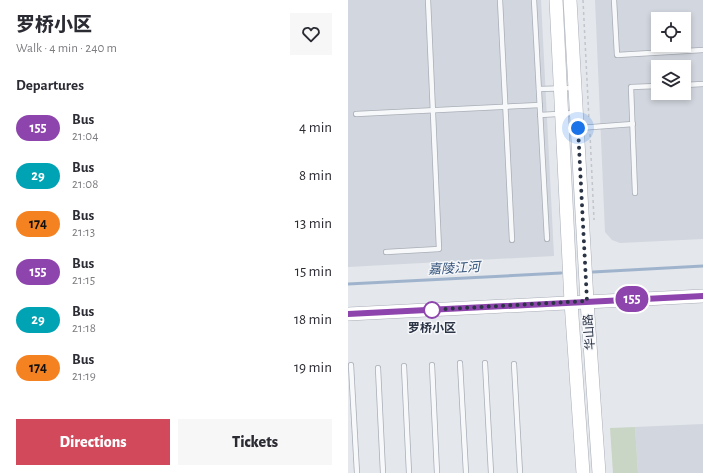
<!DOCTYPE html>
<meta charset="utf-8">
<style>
:root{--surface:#fff;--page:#f7f7f7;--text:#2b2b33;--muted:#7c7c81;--accent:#d1495b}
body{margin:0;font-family:"Alegreya Sans","Noto Sans SC",sans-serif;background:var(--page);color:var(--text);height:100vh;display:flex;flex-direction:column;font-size:15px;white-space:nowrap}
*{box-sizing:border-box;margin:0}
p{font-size:13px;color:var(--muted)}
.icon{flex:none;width:22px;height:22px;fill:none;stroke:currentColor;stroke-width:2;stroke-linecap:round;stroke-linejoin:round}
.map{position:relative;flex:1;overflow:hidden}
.panel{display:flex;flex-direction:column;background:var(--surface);width:348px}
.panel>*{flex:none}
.badge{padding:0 8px;border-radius:13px;font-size:14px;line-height:26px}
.buttons{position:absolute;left:303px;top:12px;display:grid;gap:8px}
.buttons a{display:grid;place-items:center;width:40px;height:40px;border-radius:0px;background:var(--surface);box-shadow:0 2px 6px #0003;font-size:20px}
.you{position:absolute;width:20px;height:20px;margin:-10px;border:3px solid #fff;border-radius:50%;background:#1a73e8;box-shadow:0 0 0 6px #1a73e833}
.map>.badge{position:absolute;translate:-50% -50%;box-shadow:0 0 0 2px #fff}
h2{padding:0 16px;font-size:15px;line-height:36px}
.round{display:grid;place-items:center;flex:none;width:42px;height:42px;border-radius:0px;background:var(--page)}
.head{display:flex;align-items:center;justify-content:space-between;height:68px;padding:0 16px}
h1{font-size:19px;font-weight:800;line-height:30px}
.primary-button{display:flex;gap:8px;margin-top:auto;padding:8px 16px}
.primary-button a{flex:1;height:46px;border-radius:0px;background:var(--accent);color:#fff;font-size:16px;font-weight:800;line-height:46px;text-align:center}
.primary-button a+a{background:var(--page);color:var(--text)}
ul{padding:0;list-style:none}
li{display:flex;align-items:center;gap:12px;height:48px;padding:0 16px}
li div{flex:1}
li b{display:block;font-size:15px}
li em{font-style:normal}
li .badge{min-width:44px;font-weight:700;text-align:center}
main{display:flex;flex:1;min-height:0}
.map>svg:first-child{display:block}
.built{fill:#d2d6de;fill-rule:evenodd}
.green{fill:#c9d6c5}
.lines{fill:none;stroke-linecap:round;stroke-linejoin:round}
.stream{stroke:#9fb4cc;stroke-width:3}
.lane-casing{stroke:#a9aeb7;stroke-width:6}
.secondary-casing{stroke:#a9aeb7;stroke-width:14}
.path{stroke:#c2c5cb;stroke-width:1.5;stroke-dasharray:3 3;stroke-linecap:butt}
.lane{stroke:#f7f8fa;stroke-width:4.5}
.secondary{stroke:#fff;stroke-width:13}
.line-casing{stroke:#fff;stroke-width:9}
.line{stroke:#8e44ad;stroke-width:6}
.walk{stroke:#2b3445;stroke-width:4;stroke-dasharray:0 7.2}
.stop-dot{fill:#fff;stroke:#8e44ad;stroke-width:2}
.labels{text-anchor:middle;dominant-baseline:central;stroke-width:3;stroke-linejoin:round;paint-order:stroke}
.stop-label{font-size:12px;font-weight:bold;fill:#2b3445;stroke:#f4f6f9}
.street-label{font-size:12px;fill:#2b3445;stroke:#f4f6f9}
.water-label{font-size:13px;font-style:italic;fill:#34527a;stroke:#f4f6f9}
</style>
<main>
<section class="panel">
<div class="head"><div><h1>罗桥小区</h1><p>Walk · 4 min · 240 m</p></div><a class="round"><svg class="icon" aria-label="heart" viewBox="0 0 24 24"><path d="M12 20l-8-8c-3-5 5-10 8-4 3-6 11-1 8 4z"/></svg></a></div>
<h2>Departures</h2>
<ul>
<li><span class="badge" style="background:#8e44ad;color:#fff">155</span><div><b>Bus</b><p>21:04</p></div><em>4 min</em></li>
<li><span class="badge" style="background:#00a3b4;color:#fff">29</span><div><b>Bus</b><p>21:08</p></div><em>8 min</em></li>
<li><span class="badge" style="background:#f58220;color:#111">174</span><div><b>Bus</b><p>21:13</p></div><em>13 min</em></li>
<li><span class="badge" style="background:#8e44ad;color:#fff">155</span><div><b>Bus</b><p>21:15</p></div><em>15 min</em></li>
<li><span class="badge" style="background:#00a3b4;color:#fff">29</span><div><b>Bus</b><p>21:18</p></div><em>18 min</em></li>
<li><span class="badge" style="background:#f58220;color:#111">174</span><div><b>Bus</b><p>21:19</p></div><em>19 min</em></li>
</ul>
<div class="primary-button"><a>Directions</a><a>Tickets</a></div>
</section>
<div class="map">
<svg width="355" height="473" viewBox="0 0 355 473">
<rect width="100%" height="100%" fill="#e4e7ec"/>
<!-- built -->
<g class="built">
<path d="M0,0H193L206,256L0,267Z"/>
<path d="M247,0H355V239L272,243L264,240L257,232ZM310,19H336V45H310ZM310,67H336V93H310Z"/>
<path d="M355,424V473H290L287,427Z"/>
</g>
<!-- green -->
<path class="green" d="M287,427L290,473H265L262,428Z"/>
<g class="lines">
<!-- stream -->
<g class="stream">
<path d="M245,272L355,266"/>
<path d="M0,284L213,273"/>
</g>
<defs>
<g id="lane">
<path d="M152,0L164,240"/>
<path d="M186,0L199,239"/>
<path d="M266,0L269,55L355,50"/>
<path d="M336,85L355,84"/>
<path d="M191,89L225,88"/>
<path d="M8,114L192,105"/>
<path d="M192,115L227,113"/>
<path d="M231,128L285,124"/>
<path d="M287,193L283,87L310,86"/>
<path d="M38,252L91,249L80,0"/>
<path d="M112,363L118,473"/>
<path d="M137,363L143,473"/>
<path d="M166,364L172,473"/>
<path d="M3,365L9,473"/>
<path d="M84,365L89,473"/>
<path d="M56,366L61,473"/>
<path d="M30,368L35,473"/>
</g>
<g id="secondary">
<path d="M208,0L223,302L235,473"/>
<path d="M222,0L239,301L251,473"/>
<path d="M0,314L355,296"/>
</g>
</defs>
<!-- lane casing -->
<use href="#lane" class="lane-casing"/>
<!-- secondary casing -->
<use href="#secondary" class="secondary-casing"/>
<!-- path -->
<g class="path">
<path d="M235,0L241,120"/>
<path d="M242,134L246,220"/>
</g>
<!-- lane -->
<use href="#lane" class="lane"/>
<!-- secondary -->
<use href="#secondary" class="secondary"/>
</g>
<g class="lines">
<defs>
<path id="line" d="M0,314L355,296"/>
</defs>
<!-- line casing -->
<use href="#line" class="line-casing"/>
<!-- line -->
<use href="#line" class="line"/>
<!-- walk -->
<path class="walk" d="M84,310H80L239,301L230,128"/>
</g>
<!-- markers -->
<circle class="stop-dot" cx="84" cy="310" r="8"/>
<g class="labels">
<!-- stop labels -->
<g class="stop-label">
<text x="84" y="328">罗桥小区</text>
</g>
<!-- street labels -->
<g class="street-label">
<text transform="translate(241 332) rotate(-94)">华山路</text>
</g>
<!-- water labels -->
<g class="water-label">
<text transform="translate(106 269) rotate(-3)">嘉陵江河</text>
</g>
</g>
</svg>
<div class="buttons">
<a><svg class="icon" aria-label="locate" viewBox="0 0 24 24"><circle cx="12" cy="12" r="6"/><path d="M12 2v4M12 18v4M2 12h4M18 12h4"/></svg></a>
<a><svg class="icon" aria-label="layers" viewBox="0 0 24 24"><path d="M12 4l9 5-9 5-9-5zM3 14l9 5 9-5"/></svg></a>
</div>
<div class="you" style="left:230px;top:128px"></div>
<b class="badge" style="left:284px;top:299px;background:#8e44ad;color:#fff">155</b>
</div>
</main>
